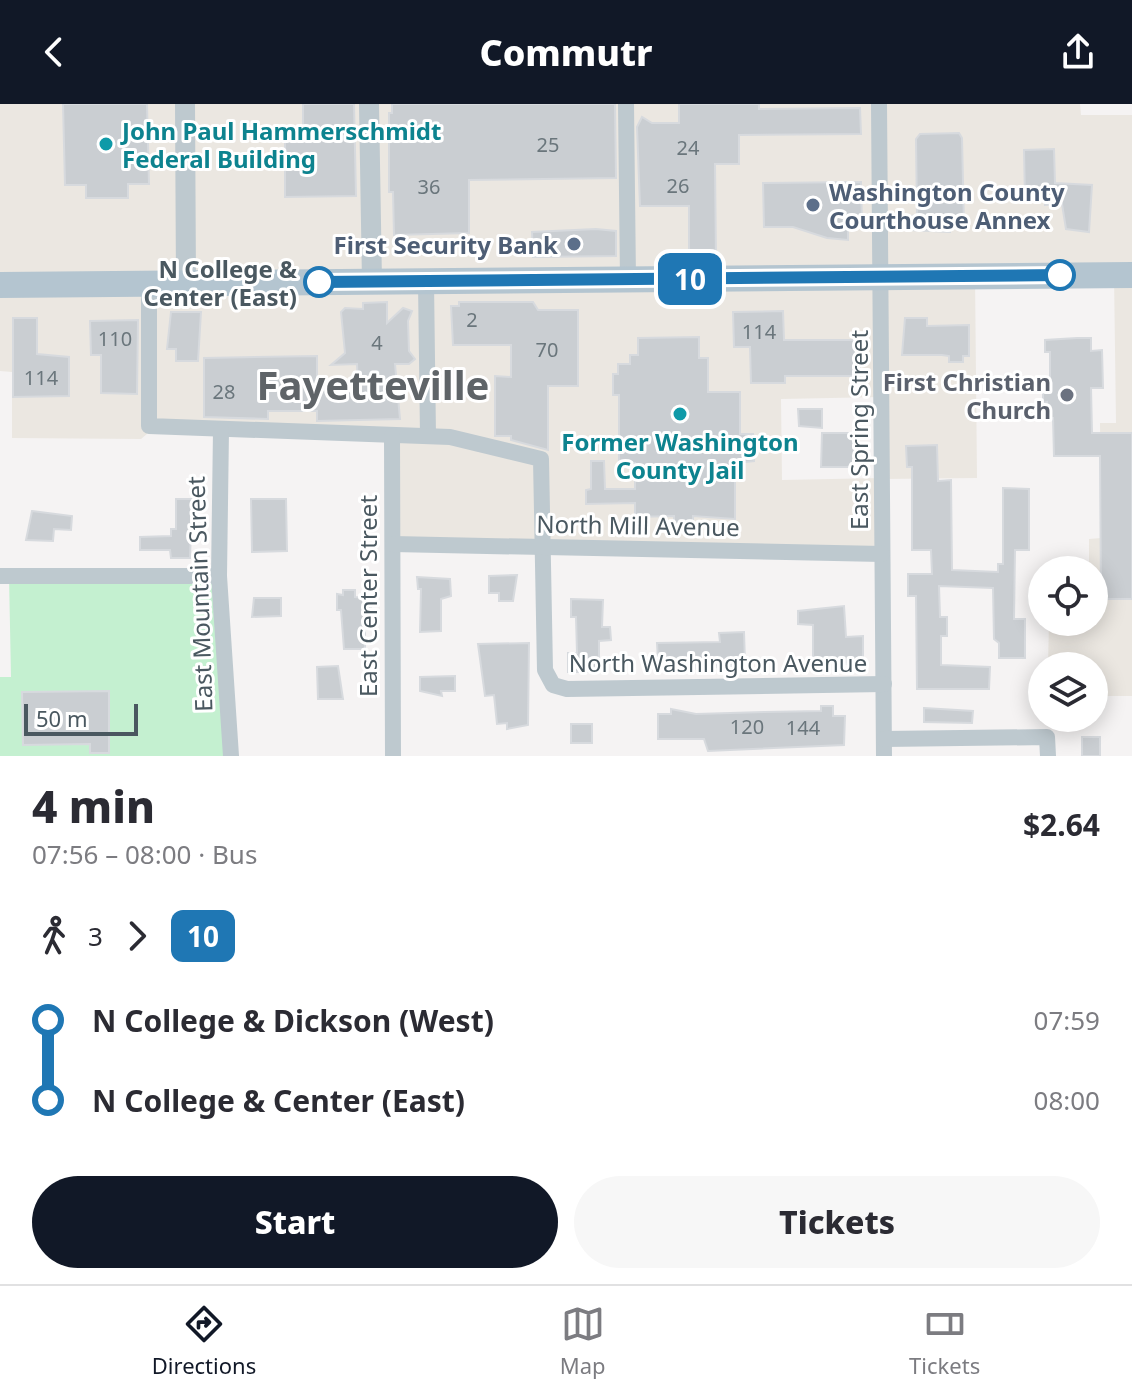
<!DOCTYPE html>
<meta charset="utf-8">
<style>
:root{--surface:#fff;--page:#f7f7f7;--text:#2b2b33;--muted:#7c7c81;--line:#e1e1e2;--accent:#111827}
body{margin:0;font-family:"Noto Sans",sans-serif;background:var(--page);color:var(--text);height:100vh;display:flex;flex-direction:column;font-size:30px;white-space:nowrap}
*{box-sizing:border-box;margin:0}
p{font-size:26px;color:var(--muted)}
.icon{flex:none;width:44px;height:44px;fill:none;stroke:currentColor;stroke-width:2;stroke-linecap:round;stroke-linejoin:round}
.map{position:relative;height:652px;overflow:hidden}
.sheet{display:flex;flex-direction:column;background:var(--surface);flex:1}
.sheet>*{flex:none}
.badge{padding:0 16px;border-radius:12px;font-size:28px;line-height:52px}
.fabs{position:absolute;left:1028px;top:452px;display:grid;gap:16px}
.fabs a{display:grid;place-items:center;width:80px;height:80px;border-radius:50%;background:var(--surface);box-shadow:0 4px 20px #0003;font-size:40px}
.scale{position:absolute;left:24px;bottom:20px;width:114px;box-sizing:border-box;padding-left:8px;border:4px solid #4a5860;border-top:0;font-size:22px;line-height:28px;white-space:nowrap;color:#4a5860;-webkit-text-stroke:6px #fff;paint-order:stroke}
.map>.badge{position:absolute;translate:-50% -50%;box-shadow:0 0 0 4px #fff}
.legs{display:flex;align-items:center;gap:12px;height:88px;padding:0 32px;font-size:26px}
.legs p{margin-inline-start:auto}
.summary{display:flex;align-items:center;justify-content:space-between;height:136px;padding:0 32px}
h1{font-size:44px;font-weight:800;line-height:60px}
.button{display:flex;gap:16px;margin-top:auto;padding:16px 32px}
.button a{flex:1;height:92px;border-radius:48px;background:var(--accent);color:#fff;font-size:32px;font-weight:800;line-height:92px;text-align:center}
.button a+a{background:var(--page);color:var(--text)}
ul{padding:0 32px;list-style:none}
li{display:flex;align-items:center;gap:28px;height:80px;font-size:30px}
li i{display:grid;place-items:center;width:12px;height:100%;margin:0 10px;background:currentColor}
li i::after{content:'';width:20px;height:20px;margin:-10px;border:6px solid;border-radius:50%;background:var(--surface)}
li p{margin-inline-start:auto}
li:first-child i{background:linear-gradient(#0000 50%,currentColor 0)}
li:last-child i{background:linear-gradient(currentColor 50%,#0000 0)}
header{display:flex;justify-content:space-between;align-items:center;height:104px;padding:0 32px;background:var(--accent);color:#fff;font-size:36px;font-weight:800}
.menu{display:flex;justify-content:space-around;align-items:center;height:112px;border-top:2px solid var(--line);background:var(--surface);font-size:22px;color:var(--muted)}
.menu a{display:grid;justify-items:center;gap:4px}
.menu .current{color:var(--accent)}
.map>svg:first-child{display:block}
.commercial{fill:#ebe7e1;fill-rule:evenodd}
.green{fill:#c4f0d0}
.building{fill:#caced2;stroke:#d7dade;stroke-width:2}
.lines{fill:none;stroke-linecap:round;stroke-linejoin:round}
.minor{stroke:#bec9cf;stroke-width:16}
.tertiary{stroke:#bec9cf;stroke-width:20}
.primary{stroke:#b4c5d0;stroke-width:26}
.line-1-casing{stroke:#fff;stroke-width:18}
.line-1{stroke:#1f77b4;stroke-width:12}
.culture-dot{fill:#0f9aa8;stroke:#fff;stroke-width:3}
.service-dot{fill:#5c6f8a;stroke:#fff;stroke-width:3}
.stop-1-dot{fill:#fff;stroke:#1f77b4;stroke-width:4}
.worship-dot{fill:#6b7280;stroke:#fff;stroke-width:3}
.labels{text-anchor:middle;dominant-baseline:central;stroke-width:6;stroke-linejoin:round;paint-order:stroke}
.number-label{font-size:20px;fill:#6a767c}
.culture-label{font-size:24px;font-weight:bold;fill:#0d838f;stroke:#fff;text-anchor:start}
.service-label{font-size:24px;font-weight:bold;fill:#4e5e75;stroke:#fff;text-anchor:start}
.stop-label{font-size:24px;font-weight:bold;fill:#4a5860;stroke:#fff;text-anchor:end}
.worship-label{font-size:24px;font-weight:bold;fill:#5b616d;stroke:#fff;text-anchor:end}
.street-label{font-size:24px;fill:#4a5860;stroke:#fff}
.town-label{font-size:40px;font-weight:bold;fill:#5f6468;stroke:#fff}
</style>
<header><svg class="icon" aria-label="back" viewBox="0 0 24 24"><path d="M15 5l-7 7 7 7"/></svg>Commutr<svg class="icon" aria-label="share" viewBox="0 0 24 24"><path d="M12 15V3M7 8l5-5 5 5M5 13v7h14v-7"/></svg></header>
<div class="map">
<svg width="1132" height="652" viewBox="0 0 1132 652">
<rect width="100%" height="100%" fill="#f5f3f3"/>
<!-- commercial -->
<path class="commercial" d="M0,0H1080L1081,11H1132V592H1094V562H1048L1049,518H1094V466H1089V435L1101,434L1100,319H1116L1114,171H975L977,374L882,375V450L393,440L392,332L154,324L141,335L12,334V268L0,267ZM881,293V374L782,376L781,295Z"/>
<!-- green -->
<path class="green" d="M9,472H219L231,652H0V573H11Z"/>
<!-- building -->
<g class="building">
<path d="M63,0H147L149,80H128V94H86V81H65Z"/>
<path d="M303,0H354L356,92L285,93V31H303Z"/>
<path d="M392,0H615L616,74L469,76V129L394,131L393,88H389V9H392Z"/>
<path d="M679,0H759V5L860,4L861,30L739,31V60H715L716,155H695L689,149V102H640L637,23L642,13L652,19H679Z"/>
<path d="M959,29L962,34L964,122L950,125V128L911,126V112L917,111L916,35L920,30Z"/>
<path d="M1054,45L1055,79L1092,81L1089,128L1066,125L1062,100L1045,101V95L1025,96L1024,46Z"/>
<path d="M861,78L862,122H848V136L827,134L793,123H764L763,79Z"/>
<path d="M596,125L616,127V152L533,153L532,128Z"/>
<path d="M387,198V219L403,204L412,207L408,217L409,247L415,255L409,260H395L400,315L317,317V307H268V315L204,313V254L317,252V286L358,285L357,260L331,261L345,249L341,208L345,204L363,205V199Z"/>
<path d="M459,198H533L538,206H578V282H548V346L511,336V332H495V272L511,273V241H453L451,202H459Z"/>
<path d="M783,207L784,236H860V272H785V279H751L750,243H734L733,208Z"/>
<path d="M171,208H201L198,257H176V245H167Z"/>
<path d="M13,214H37V250L69,253V292L13,293Z"/>
<path d="M905,214H927V222L969,221V252H963V258H949V252L942,251H902Z"/>
<path d="M138,216L137,290L101,289V251H91L90,217Z"/>
<path d="M699,233V254H708V288H740V330H753L754,357L735,359V415L693,412V421H674V412L635,413V399L586,400V386L591,385V357H604L605,385H635V359L619,360V291H613V270H618V260H630V251H638V234Z"/>
<path d="M1077,234H1091V247L1102,246L1103,284H1091L1092,329H1132V495H1101L1100,352H1054L1053,314H1047V298L1043,299V281H1050V248H1045V236Z"/>
<path d="M798,305H822V324L799,322Z"/>
<path d="M822,329H855L854,363H821Z"/>
<path d="M937,341L938,377L951,376L952,466L998,468V460H1003V384L1029,385V446H1015L1014,515H1025V554H999V539L994,535L993,484L939,482L940,513H947V532H941V561L990,563L989,585H917L916,492H908V470H932L931,446H912V363H907L906,342Z"/>
<path d="M176,395H192L190,454H171L170,446H140V433L171,432V425H176Z"/>
<path d="M251,395H286L287,447L252,448Z"/>
<path d="M32,407L72,412L71,426L54,425L53,437L26,436Z"/>
<path d="M517,471L513,497H499V489H489V472Z"/>
<path d="M417,473L450,475L451,492L441,495V527L420,528L421,485H418Z"/>
<path d="M343,486H355V493L371,494V506H365V545H344L341,506H337V490L343,491Z"/>
<path d="M254,494H281V512L252,513Z"/>
<path d="M571,495L603,496L602,523H610L611,536L599,537V568H568V549H577L576,513H571Z"/>
<path d="M844,502L846,533L863,532V566H851V561L837,558L813,559V521L798,520V507Z"/>
<path d="M744,528L745,558L742,561L695,565V558L661,560L658,556L657,539L720,538L719,529Z"/>
<path d="M529,539L528,621L507,625V619L497,620L494,591L485,592L478,540Z"/>
<path d="M338,562L343,595H318L317,563Z"/>
<path d="M455,572V587H441L442,592L420,587V573Z"/>
<path d="M109,587V649H90V640L23,641L22,588Z"/>
<path d="M821,602H833V612H845L844,641L708,647L704,635H658V610H671V605L696,610L765,608L821,607Z"/>
<path d="M924,604L973,607L972,619L924,618Z"/>
<rect x="571" y="620" width="21" height="19"/>
<rect x="1082" y="633" width="18" height="19"/>
</g>
<g class="lines">
<!-- minor -->
<g class="minor">
<path d="M626,0L628,176"/>
<path d="M879,0L884,652"/>
<path d="M426,178L428,332"/>
<path d="M149,180V322L450,333L541,355L545,566L553,581L567,585L884,580"/>
<path d="M221,326L219,472L231,652"/>
<path d="M392,332L393,652"/>
<path d="M393,440L882,450"/>
<path d="M0,472H219"/>
<path d="M884,635L1047,633L1048,652"/>
</g>
<!-- tertiary -->
<g class="tertiary">
<path d="M185,0L186,179"/>
<path d="M369,0L372,178"/>
</g>
<!-- primary -->
<path class="primary" d="M0,181L1132,171"/>
</g>
<g class="lines">
<defs>
<path id="line-1" d="M319,178L1060,171"/>
</defs>
<!-- line-1 casing -->
<use href="#line-1" class="line-1-casing"/>
<!-- line-1 -->
<use href="#line-1" class="line-1"/>
</g>
<!-- markers -->
<g class="culture-dot">
<circle cx="106" cy="40" r="8"/>
<circle cx="680" cy="310" r="8"/>
</g>
<g class="service-dot">
<circle cx="813" cy="101" r="8"/>
<circle cx="574" cy="140" r="8"/>
</g>
<g class="stop-1-dot">
<circle cx="1060" cy="171" r="14"/>
<circle cx="319" cy="178" r="14"/>
</g>
<circle class="worship-dot" cx="1067" cy="291" r="8"/>
<g class="labels">
<!-- number labels -->
<g class="number-label">
<text x="548" y="40">25</text>
<text x="688" y="43">24</text>
<text x="678" y="81">26</text>
<text x="429" y="82">36</text>
<text x="472" y="215">2</text>
<text x="759" y="227">114</text>
<text x="115" y="234">110</text>
<text x="377" y="238">4</text>
<text x="547" y="245">70</text>
<text x="41" y="273">114</text>
<text x="224" y="287">28</text>
<text x="747" y="622">120</text>
<text x="803" y="623">144</text>
</g>
<!-- culture labels -->
<g class="culture-label">
<text x="122" y="26">John Paul Hammerschmidt<tspan x="122" dy="28">Federal Building</tspan></text>
<text x="680" y="337" text-anchor="middle">Former Washington<tspan x="680" dy="28">County Jail</tspan></text>
</g>
<!-- service labels -->
<g class="service-label">
<text x="829" y="87">Washington County<tspan x="829" dy="28">Courthouse Annex</tspan></text>
<text x="558" y="140" text-anchor="end">First Security Bank</text>
</g>
<!-- stop labels -->
<g class="stop-label">
<text x="297" y="164">N College &amp;<tspan x="297" dy="28">Center (East)</tspan></text>
</g>
<!-- worship labels -->
<g class="worship-label">
<text x="1051" y="277">First Christian<tspan x="1051" dy="28">Church</tspan></text>
</g>
<!-- street labels -->
<g class="street-label">
<text transform="translate(858 326) rotate(-90)">East Spring Street</text>
<text transform="translate(638 421) rotate(1)">North Mill Avenue</text>
<text transform="translate(199 490) rotate(-92)">East Mountain Street</text>
<text transform="translate(367 492) rotate(-90)">East Center Street</text>
<text x="718" y="558">North Washington Avenue</text>
</g>
<!-- town labels -->
<g class="town-label">
<text x="373" y="280">Fayetteville</text>
</g>
</g>
</svg>
<div class="fabs">
<a><svg class="icon" aria-label="locate" viewBox="0 0 24 24"><circle cx="12" cy="12" r="6"/><path d="M12 2v4M12 18v4M2 12h4M18 12h4"/></svg></a>
<a><svg class="icon" aria-label="layers" viewBox="0 0 24 24"><path d="M12 4l9 5-9 5-9-5zM3 14l9 5 9-5"/></svg></a>
</div>
<div class="scale">50 m</div>
<b class="badge" style="left:690px;top:175px;background:#1f77b4;color:#fff">10</b>
</div>
<section class="sheet">
<div class="summary"><div><h1>4 min</h1><p>07:56 – 08:00 · Bus</p></div><b>$2.64</b></div>
<div class="legs"><svg class="icon" aria-label="walk" viewBox="0 0 24 24"><circle cx="13" cy="4" r="2"/><path d="M13 8l-2 6 4 7M11 14l-3 7M7 12l3-4h3l4 4"/></svg>3<svg class="icon" aria-label="forward" viewBox="0 0 24 24"><path d="M9 5l7 7-7 7"/></svg><b class="badge" style="background:#1f77b4;color:#fff">10</b></div>
<ul>
<li><i style="color:#1f77b4"></i><b>N College &amp; Dickson (West)</b><p>07:59</p></li>
<li><i style="color:#1f77b4"></i><b>N College &amp; Center (East)</b><p>08:00</p></li>
</ul>
<div class="button"><a>Start</a><a>Tickets</a></div>
</section>
<nav class="menu">
<a class="current"><svg class="icon" aria-label="directions" viewBox="0 0 24 24"><path d="M12 3l9 9-9 9-9-9zM9 14v-3h6M13 9l2 2-2 2"/></svg>Directions</a>
<a><svg class="icon" aria-label="map" viewBox="0 0 24 24"><path d="M3 6l6-2 6 2 6-2v14l-6 2-6-2-6 2zM9 4v14M15 6v14"/></svg>Map</a>
<a><svg class="icon" aria-label="tickets" viewBox="0 0 24 24"><path d="M3 7h18v10H3zM15 7v10"/></svg>Tickets</a>
</nav>
